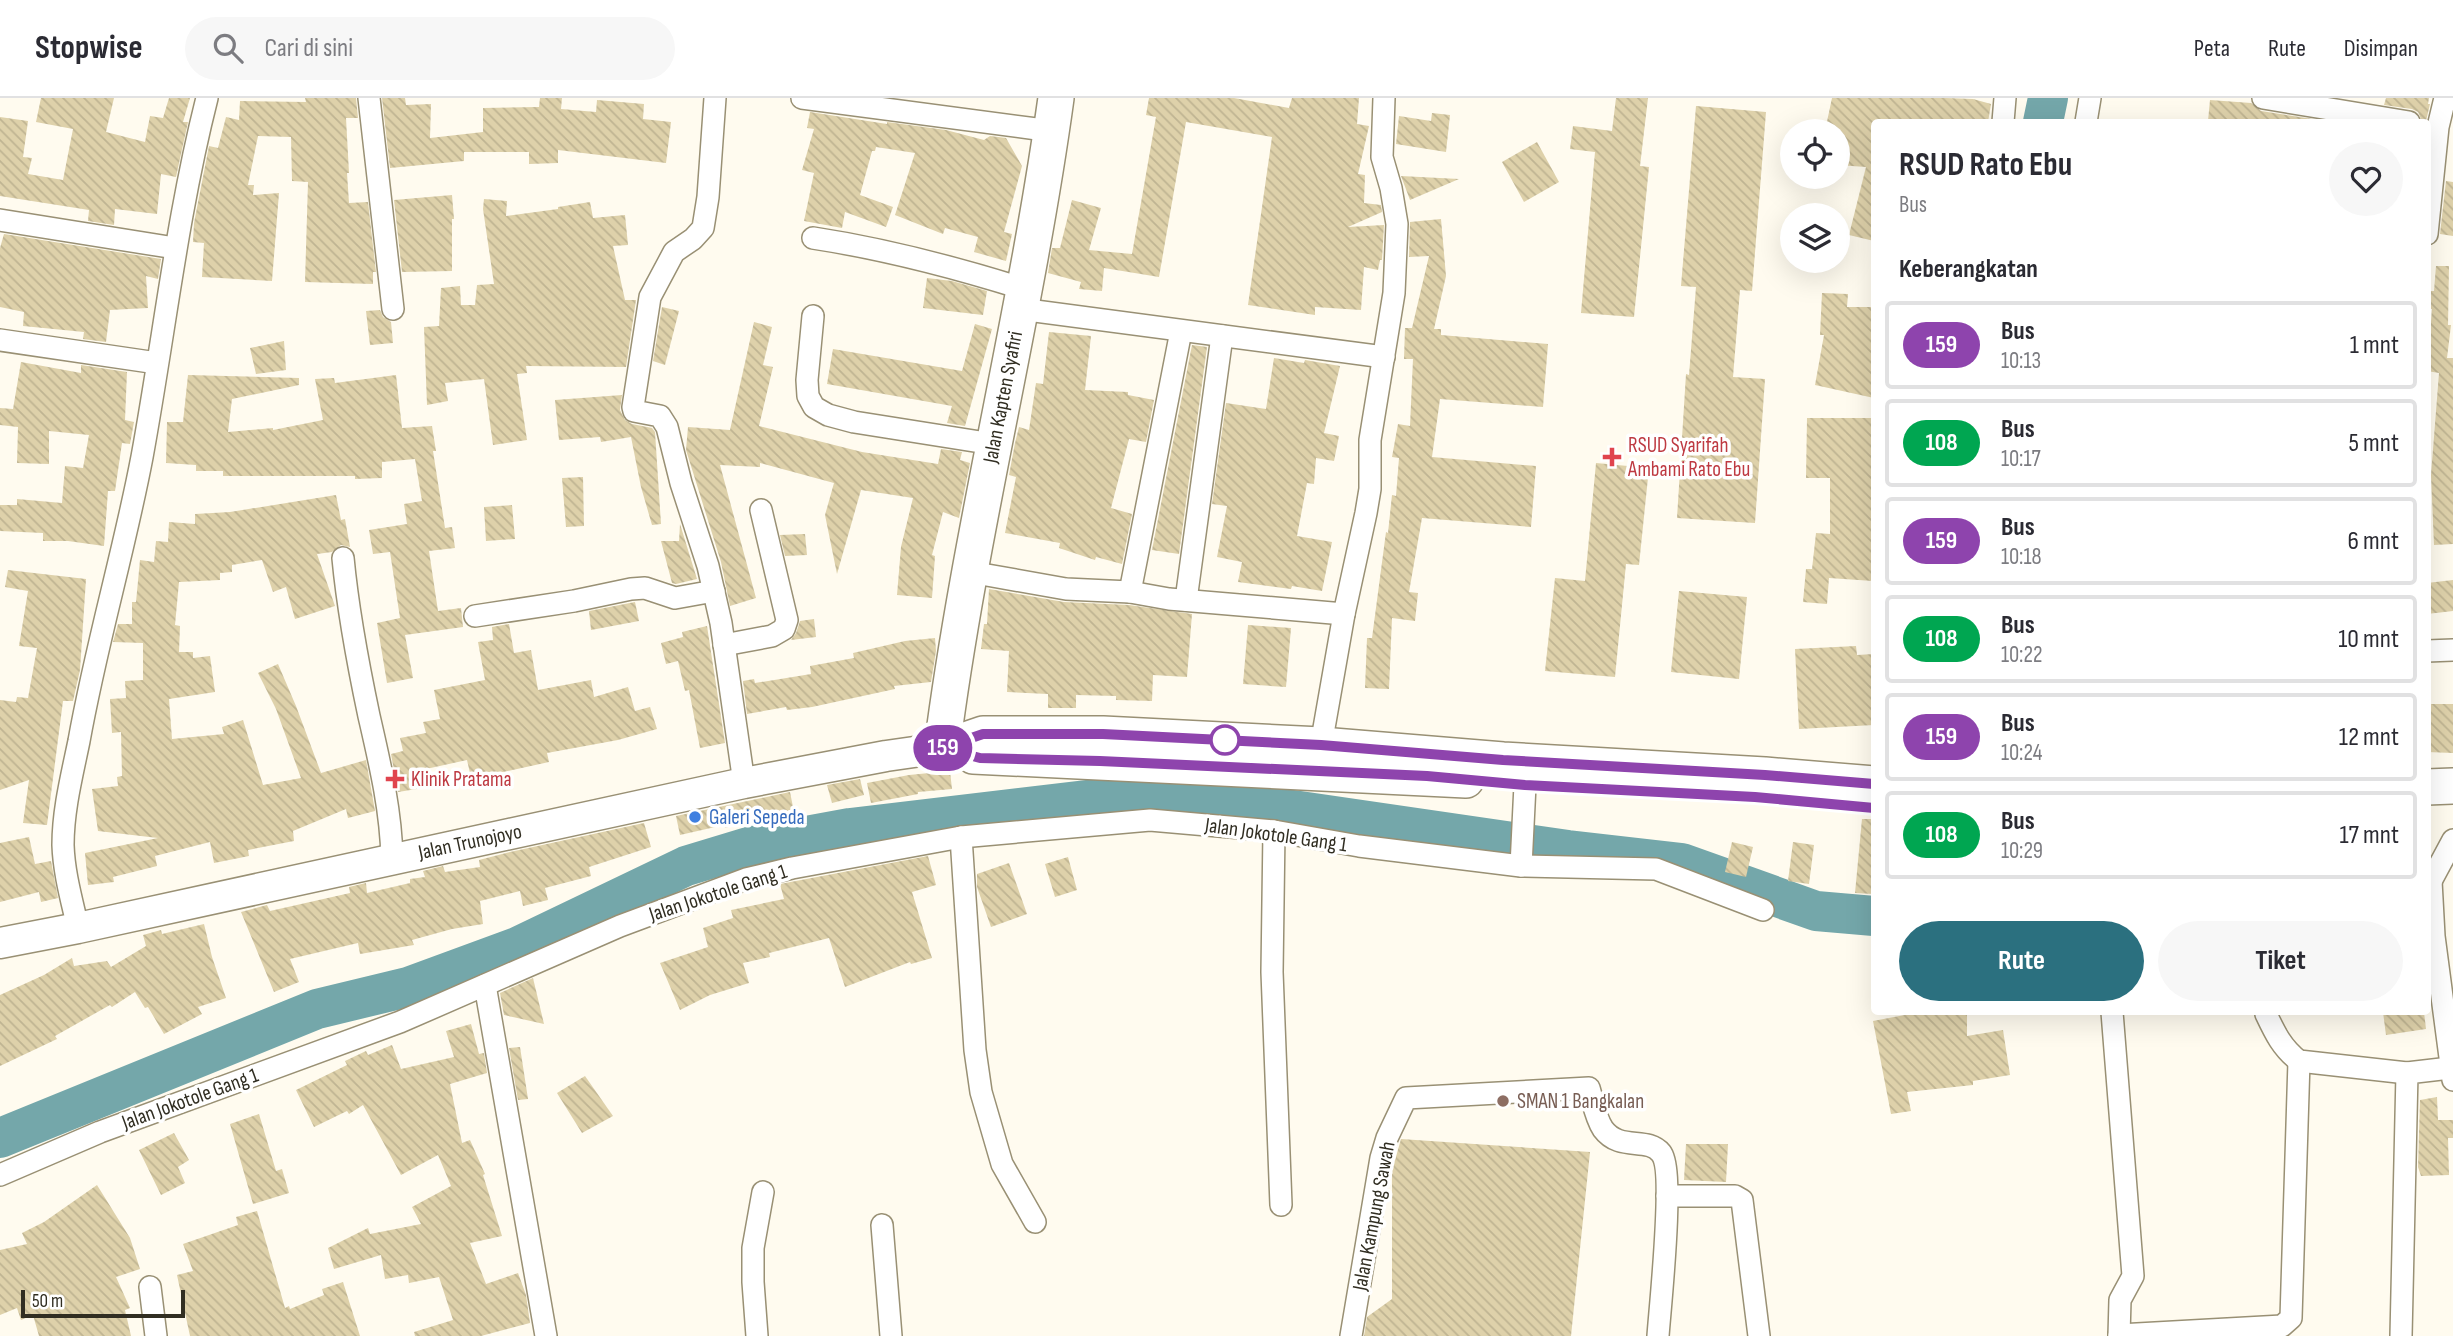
<!DOCTYPE html>
<html lang="id">
<style>
:root{--surface:#fff;--page:#f7f7f7;--text:#2b2b33;--muted:#7c7c81;--line:#e1e1e2;--accent:#2b707f}
body{margin:0;font-family:"Sofia Sans Condensed",sans-serif;background:var(--page);color:var(--text);height:100vh;display:flex;flex-direction:column;font-size:26px;white-space:nowrap}
*{box-sizing:border-box;margin:0}
p{font-size:23px;color:var(--muted)}
.icon{flex:none;width:38px;height:38px;fill:none;stroke:currentColor;stroke-width:2;stroke-linecap:round;stroke-linejoin:round}
.map{position:relative;flex:1;overflow:hidden}
.side{position:absolute;left:1871px;top:21px;width:560px;height:896px;display:flex;flex-direction:column;background:var(--surface);border-radius:7px;box-shadow:0 7px 28px #0002}
.side>*{flex:none}
.badge{padding:0 14px;border-radius:23px;font-size:24px;line-height:46px}
.tools{position:absolute;left:1780px;top:21px;display:grid;gap:14px}
.tools a{display:grid;place-items:center;width:70px;height:70px;border-radius:50%;background:var(--surface);box-shadow:0 7px 28px #0002;font-size:35px}
.scale{position:absolute;left:21px;bottom:18px;width:164px;box-sizing:border-box;padding-left:7px;border:4px solid #312e22;border-top:0;font-size:19px;line-height:24px;white-space:nowrap;color:#312e22;-webkit-text-stroke:5px #fff;paint-order:stroke}
.map>.badge{position:absolute;translate:-50% -50%;box-shadow:0 0 0 4px #fff}
h2{padding:0 28px;font-size:26px;line-height:63px}
.round{display:grid;place-items:center;flex:none;width:74px;height:74px;border-radius:37px;background:var(--page)}
.summary{display:flex;align-items:center;justify-content:space-between;height:119px;padding:0 28px}
h1{font-size:33px;font-weight:700;line-height:52px}
.cta{display:flex;gap:14px;margin-top:auto;padding:14px 28px}
.cta a{flex:1;height:80px;border-radius:42px;background:var(--accent);color:#fff;font-size:28px;font-weight:700;line-height:80px;text-align:center}
.cta a+a{background:var(--page);color:var(--text)}
ul{padding:0;list-style:none}
li{display:flex;align-items:center;gap:21px;height:88px;margin:0 14px 10px;padding:0 14px;border:4px solid var(--line);border-radius:7px}
li div{flex:1}
li b{display:block;font-size:26px}
li em{font-style:normal}
li .badge{min-width:77px;font-weight:700;text-align:center}
header{display:flex;align-items:center;gap:42px;box-sizing:border-box;height:98px;padding:0 35px;background:var(--surface);border-bottom:2px solid var(--line)}
header strong{font-size:33px}
nav{display:flex;gap:38px;margin-inline-start:auto;font-size:24px}
.search{width:490px;height:63px;background:var(--page);display:flex;align-items:center;gap:18px;box-sizing:border-box;padding:0 24px;border-radius:38px;color:var(--muted);font-size:26px}
.map>svg:first-child{display:block}
.lines{fill:none;stroke-linecap:round;stroke-linejoin:round}
.river{stroke:#74a7aa;stroke-width:40}
.building{fill:url(#building-back-hatch)}
.minor-casing{stroke:#999074;stroke-width:24}
.secondary-casing{stroke:#999074;stroke-width:33}
.trunk-casing{stroke:#999074;stroke-width:38}
.minor{stroke:#fff;stroke-width:21}
.secondary{stroke:#fff;stroke-width:30}
.trunk{stroke:#fff;stroke-width:35}
.line-casing{stroke:#fff;stroke-width:16}
.line{stroke:#8e44ad;stroke-width:10}
.health-dot{fill:#e0444e;stroke:#fff;stroke-width:2.5}
.stop-dot{fill:#fff;stroke:#8e44ad;stroke-width:3.5}
.shop-dot{fill:#3f7fe0;stroke:#fff;stroke-width:2.5}
.education-dot{fill:#8d6e63;stroke:#fff;stroke-width:2.5}
.labels{text-anchor:middle;dominant-baseline:central;stroke-width:7;stroke-linejoin:round;paint-order:stroke}
.street-label{font-size:21px;fill:#312e22;stroke:#fff}
.health-label{font-size:21px;fill:#be3a42;stroke:#fff;text-anchor:start}
.shop-label{font-size:21px;fill:#366cbe;stroke:#fff;text-anchor:start}
.education-label{font-size:21px;fill:#785e54;stroke:#fff;text-anchor:start}
</style>
<header>
<strong>Stopwise</strong>
<div class="search"><svg class="icon" aria-label="search" viewBox="0 0 24 24"><circle cx="10" cy="10" r="6"/><path d="M15 15l6 6"/></svg>Cari di sini</div>
<nav><a>Peta</a><a>Rute</a><a>Disimpan</a></nav>
</header>
<div class="map">
<svg width="2453" height="1238" viewBox="0 0 2453 1238">
<defs>
<pattern id="building-back-hatch" width="6" height="6" patternUnits="userSpaceOnUse" patternTransform="scale(1.75)"><rect width="6" height="6" fill="#ded1aa"/><path d="M-1 5l2 2M0 0l6 6M5-1l2 2" fill="none" stroke="#bfb492"/></pattern>
</defs>
<rect width="100%" height="100%" fill="#fffbef"/>
<g class="lines">
<!-- river -->
<g class="river">
<path d="M2043,24L2048,0"/>
<path d="M0,1040L317,911L408,889L517,849L686,768L752,748L850,730L1103,700L1258,707L1568,752L1682,765L1816,813L1874,818"/>
</g>
</g>
<!-- building -->
<g class="building">
<path d="M41,0H114L106,34L145,44L150,18L163,20L169,0H190L183,24H188L176,79L161,76L157,116L115,111L114,127L88,123L89,112L0,98V19L28,23L23,59L32,60L28,76L63,82L73,31L36,24Z"/>
<path d="M305,0H356L358,20H346L349,75H347L349,105L368,104L376,174H373V186L305,184L308,84L292,83L291,39L258,38L248,87H254L253,97L279,95L272,183L202,179L204,145L193,144L194,125L209,48L218,50L226,19L239,22L240,3L306,4Z"/>
<path d="M382,0H405L406,7L431,6L430,40L483,34V10L539,9L540,0H562L561,11L596,14L597,2L644,6L643,21L671,24L666,65L558,52V65L529,66V54H464V63L390,70Z"/>
<path d="M1149,0H1234L1289,10L1292,0H1359L1357,26L1369,28L1358,76L1365,77L1364,105L1381,107L1382,114L1348,129L1384,127L1382,162H1380L1378,172L1364,169L1361,212L1315,209V217L1248,207L1272,39L1186,24L1159,179L1104,170L1102,193L1079,191L1081,184L1048,175L1052,150H1060L1072,102L1101,110L1089,152L1132,156L1156,19L1146,17Z"/>
<path d="M1616,0H1648L1640,68L1649,69L1634,219L1581,215L1595,54L1570,51L1573,28L1612,33Z"/>
<path d="M1832,0H1946L1973,1L1991,6L1988,24H1874V143L1849,137L1866,69L1838,67V33H1825Z"/>
<path d="M2386,0H2429L2428,6H2430L2426,23H2422L2418,14L2412,11L2384,7Z"/>
<path d="M2210,2L2251,5L2261,13L2319,22V24L2208,23Z"/>
<path d="M1696,8L1766,14L1752,193L1740,192L1733,279L1765,281L1755,425L1677,420L1686,276L1689,277L1696,189L1681,188Z"/>
<path d="M810,14L887,26V24L946,32L984,42L990,38L1006,40L1022,68L1004,134L1012,136L1006,163L974,154L978,139L945,130L943,136L895,117L915,55L876,49L875,53H872L860,97L893,109L886,129L845,114L842,130L804,123L814,75L802,72L814,31L807,30Z"/>
<path d="M1432,15L1450,17L1446,54L1396,46L1399,18L1431,23Z"/>
<path d="M1537,44L1559,84L1524,104L1502,64Z"/>
<path d="M1401,78L1459,81L1410,102Z"/>
<path d="M2446,83L2453,84V138L2440,136Z"/>
<path d="M452,97L454,121H452V173L402,174L394,102Z"/>
<path d="M484,101L507,103L506,118L558,111V109L590,104L593,120L625,117L628,147L613,148L625,202H636L626,269L526,268L527,275L517,276L527,342L493,347L484,281L445,285L448,303L427,307L424,229L439,228L441,190L460,188L461,207H475L477,187L494,186L483,111Z"/>
<path d="M1441,121L1446,178L1434,231H1441V237L1548,246L1543,309L1440,301L1432,359L1536,368L1531,429L1422,420L1409,494L1418,495L1415,523L1392,520L1389,591L1365,590L1367,540H1372L1386,434L1388,435L1392,397L1396,398L1399,360L1392,359L1398,326L1410,328L1413,261H1404L1405,230H1412L1429,158L1409,159L1410,124Z"/>
<path d="M4,136L161,161L158,181L146,178L148,210L110,212L106,244L83,241L84,234L23,228L24,214L0,209V150Z"/>
<path d="M2436,168H2449L2448,227H2451L2447,260H2453V446L2434,447L2431,377L2439,275L2427,273L2432,211H2427V193H2434Z"/>
<path d="M927,180L952,183L987,193L983,217L923,210Z"/>
<path d="M1822,195L1848,196L1847,209H1873L1872,259H1874V300L1815,287L1824,237H1820Z"/>
<path d="M662,209L679,213L665,267L653,263Z"/>
<path d="M380,212L383,219L391,224L393,245L370,247L366,213Z"/>
<path d="M754,224L772,229L763,267L773,269L759,328L862,354L938,366L941,351L962,354L960,362L970,365L959,420L943,414L932,457L935,458L932,500L897,497L901,449L913,400L861,392L837,476L825,417L834,385L760,365V369L720,367L756,500L730,508L721,464L686,352L688,329L730,332Z"/>
<path d="M975,226L992,231L965,328L947,325L952,308L827,286L833,251L962,273Z"/>
<path d="M1049,234L1091,238L1085,292L1128,294V297L1154,302L1146,344L1129,341L1111,410L1132,416L1122,466L1096,459L1095,462L1059,450L1060,445L1005,435L1016,379L1009,377L1015,345L1019,329L1029,332L1036,285L1043,286Z"/>
<path d="M284,243L286,272L256,276L250,250Z"/>
<path d="M1192,247L1207,249L1179,456L1152,452Z"/>
<path d="M1274,260L1304,265L1305,262L1340,268L1324,335L1339,338L1334,363L1316,360L1314,386L1307,385L1297,438L1332,444L1322,493L1292,488L1291,491L1238,484L1242,464L1217,459L1227,408L1212,406L1226,305L1266,311Z"/>
<path d="M21,264L81,275V267L127,274L125,322L134,324L130,346L122,345L115,393H108L104,448L68,443H43V435L0,433V407H17V401L62,405L65,368L83,370L89,337L49,333V366L17,365L18,329L0,327V310L13,311Z"/>
<path d="M188,277L299,280V287L232,301L228,334L273,330V332L323,322L315,281L334,280L335,285L396,277L402,330L432,328L436,353H433L445,430L452,429L455,450L429,453L438,513L461,510L463,529L405,537L413,580L387,585L377,525L400,520L390,454L373,456L369,432L407,426L404,406L422,403L415,361L382,364V380L355,381V378H223V373H196V367L166,365L167,324H183Z"/>
<path d="M622,297L620,312L625,322L632,326L652,330L655,334L661,426L652,427L641,389L631,339L601,344L600,339L559,342L555,302Z"/>
<path d="M1807,320H1874L1873,483L1829,480L1827,506L1803,504L1806,471H1812L1816,435L1830,436V380H1806Z"/>
<path d="M1596,365L1649,370L1639,467L1626,466L1615,579L1545,573L1555,480L1585,483Z"/>
<path d="M583,379L584,428L566,429L562,380Z"/>
<path d="M336,397L341,422L345,421L350,449L341,447L332,454L317,456L335,508L295,521L286,489L273,494L262,462L232,467V474L220,475V482L179,484L175,527L180,528L179,554H193V560L210,558L215,594L169,601L172,641L224,636L222,629L243,622L263,687L301,680L276,611L258,575L278,566L296,608L321,675L366,662L375,713L348,720L346,711L293,733L294,743L248,752L249,758L214,765L210,744L155,758L157,768L113,779L114,784L88,787L85,755L158,740L98,733L92,691L118,688L117,679L122,678L121,634L112,635L110,601L126,600L125,583L143,582V545L113,544L118,526H132V504H136L140,462L154,464L156,443L168,444L169,424L195,426V416L230,414Z"/>
<path d="M512,407L515,441L486,443L484,409Z"/>
<path d="M680,426L697,481L676,486L672,485L661,443H679Z"/>
<path d="M805,436L807,457L785,458L780,437Z"/>
<path d="M8,472L86,481L80,572L73,603H63L47,727L23,725L29,682L0,692V602L16,604L17,599L28,600L37,550L19,548L28,493L5,489Z"/>
<path d="M2453,482V513L2427,516V485Z"/>
<path d="M989,491L1064,504L1129,507L1192,516L1187,579L1153,577L1152,603L1116,602V598L1076,597V610H1048V596L1007,594L1009,553L981,551L984,526H987Z"/>
<path d="M1679,493L1747,499L1739,581L1671,574Z"/>
<path d="M635,504L639,523L591,532L589,513Z"/>
<path d="M814,521L816,539L791,542L796,535L800,523Z"/>
<path d="M509,526L514,555L531,552L538,592L591,582L594,599L628,589L635,613L650,609L657,631L618,642L547,655L549,664L494,676V678L472,684L467,662L426,671L429,689L398,694L391,656L403,653L400,640L426,635L423,624L440,621L434,592L485,582L478,544L493,542L492,529Z"/>
<path d="M1248,527L1291,530L1286,589L1243,586Z"/>
<path d="M707,528L725,645L700,650L689,592L685,593L678,563L666,566L661,545L683,539L682,534Z"/>
<path d="M935,540L936,553L931,584L894,588L895,591L812,609L787,612L786,609L747,616L743,583L754,581L755,585L811,576L810,568L854,560L853,555L905,543Z"/>
<path d="M1856,548L1857,557L1874,556V627L1799,631L1795,551Z"/>
<path d="M2427,606H2453V655L2427,654Z"/>
<path d="M950,673L952,691L918,694V696L871,705L867,685L909,677Z"/>
<path d="M860,681L864,697L832,705L827,687Z"/>
<path d="M790,694L795,719L764,725L762,720L725,730L724,727L680,737L676,718Z"/>
<path d="M1862,721H1874L1873,796L1855,795Z"/>
<path d="M644,725L651,749L589,769L591,778L545,790L548,802L523,808L520,793L480,803L483,826L452,831L412,842L414,847L360,856L358,845L290,861L299,884L274,894L241,814L267,807L270,813L350,795L349,789L366,785L367,795L410,785V781L425,779L423,773L443,768L445,774L480,769L479,762L510,754Z"/>
<path d="M29,739L35,766L51,763L58,800L41,804L39,794L0,804V745Z"/>
<path d="M1732,744L1753,749L1746,779L1725,774Z"/>
<path d="M1793,744L1814,747L1809,786L1788,783Z"/>
<path d="M928,758L936,787L912,794L932,860L911,866L910,864L845,889L829,840L769,855L770,859L743,865L749,885L710,897L680,912L660,865L708,849L703,830L733,820L731,812L784,801L780,786Z"/>
<path d="M1068,759L1077,792L1055,799L1045,766Z"/>
<path d="M1009,765L1027,816L991,829L977,789V776Z"/>
<path d="M204,826L212,859L226,900L198,909L202,916L164,936L148,909L145,910L135,894L112,909L110,907L55,938L57,941L0,968V897L44,877L72,860L74,868L107,863L111,869L146,848L143,837L161,832L162,836Z"/>
<path d="M533,880L544,926L504,917L500,895Z"/>
<path d="M1910,914H1967V938L2003,932L2010,977L1973,983V987L1907,994L1911,1013L1891,1016L1873,923L1910,916Z"/>
<path d="M2383,914H2424L2426,931L2386,937Z"/>
<path d="M471,926L479,956L484,955L487,975L450,986L462,1045L470,1042L485,1076L483,1077L502,1138L470,1145L486,1186L518,1175L526,1197L530,1225L481,1238H415L414,1234L453,1222L439,1179L409,1185L408,1177L385,1181L381,1157L334,1171L328,1150L368,1130L370,1136L421,1126L412,1109L451,1088L438,1057L401,1077L363,1007L349,1016L347,1013L314,1029L296,992L347,967L345,963L366,953L368,957L392,947L401,971L454,959L446,933Z"/>
<path d="M520,949L528,1001L518,1002L509,950Z"/>
<path d="M585,978L613,1018L582,1035L557,995Z"/>
<path d="M2437,999L2438,1022H2453V1040H2448L2449,1077L2421,1078L2418,1069L2420,1002Z"/>
<path d="M259,1016L276,1073L282,1071L289,1095L253,1106L230,1026Z"/>
<path d="M174,1035L189,1062L178,1069L185,1085L161,1097L139,1052Z"/>
<path d="M1401,1041L1590,1054L1571,1238H1364L1367,1219L1392,1201V1073Z"/>
<path d="M1686,1046H1728L1726,1084L1684,1082Z"/>
<path d="M97,1087L130,1140L140,1171L116,1179L130,1210L125,1212L131,1238H39L33,1217L21,1222L17,1210L0,1217V1152L27,1146L22,1135L44,1124Z"/>
<path d="M257,1113L285,1210L289,1208L290,1211L324,1197L322,1191L343,1184L360,1238H190L177,1177L193,1173L183,1146L238,1127L236,1119Z"/>
</g>
<g class="lines">
<defs>
<g id="minor">
<path d="M369,0L393,211"/>
<path d="M715,0L708,99L703,130L693,141L674,154L650,199L633,309L634,313L660,318L667,329L681,385L708,468L721,525L744,685"/>
<path d="M802,0L1052,33"/>
<path d="M2263,0L2409,24"/>
<path d="M2003,24L2005,0"/>
<path d="M2086,24L2090,0"/>
<path d="M0,122L175,150"/>
<path d="M2427,136L2438,29L2445,0"/>
<path d="M813,140C885,151 954,169 1024,191"/>
<path d="M1020,211L1384,259"/>
<path d="M813,218L807,282L808,298L814,309L828,317L854,324L993,346"/>
<path d="M0,242L157,265"/>
<path d="M343,460C348,513 358,566 369,618C380,666 391,712 392,761"/>
<path d="M970,474L1066,491L1130,494L1169,501L1344,516"/>
<path d="M1130,494L1181,233"/>
<path d="M1186,502L1222,238"/>
<path d="M475,518L574,503L631,491L645,490L675,500L714,493"/>
<path d="M724,547L772,538L784,531L787,522L761,412"/>
<path d="M2427,553L2453,552"/>
<path d="M1321,647L1344,516L1366,415L1370,391V342L1394,195L1397,126L1391,90L1382,59L1384,0"/>
<path d="M1274,733L1272,874L1281,1107"/>
<path d="M961,739L975,952L981,994L1002,1066L1035,1124"/>
<path d="M1521,768L1525,687"/>
<path d="M2431,783L2434,838L2453,982"/>
<path d="M2427,784L2431,783L2453,742"/>
<path d="M78,830C72,803 64,776 63,747C63,712 72,677 79,643C96,547 124,454 142,359C164,239 177,118 207,0"/>
<path d="M485,887L546,1238"/>
<path d="M2112,914L2133,1178L2120,1202L2119,1238"/>
<path d="M2266,916C2275,935 2282,950 2299,963L2407,975"/>
<path d="M0,1077L100,1034L400,924L620,828L746,781L792,770L961,739L1150,722L1274,733L1359,748L1521,768L1656,771L1763,812"/>
<path d="M1667,1098H1735L1742,1102L1759,1238"/>
<path d="M882,1127L891,1238"/>
<path d="M150,1189L156,1238"/>
<path d="M2119,1237L2282,1228L2291,1220L2299,963"/>
<path d="M757,1238L753,1184V1150L763,1094"/>
<path d="M1351,1238L1381,1060L1387,1040L1406,1000L1589,990C1593,1003 1595,1019 1603,1031C1620,1054 1647,1038 1661,1055C1675,1072 1660,1209 1658,1238"/>
<path d="M2401,1238L2407,975L2450,970"/>
</g>
<path id="secondary" d="M0,845L78,830L744,685L886,658L942,650"/>
<g id="trunk">
<path d="M942,650L983,636H1103L1321,647L1503,662L1765,677L1874,686"/>
<path d="M942,650C970,432 1026,218 1056,0"/>
<path d="M973,658L1466,682"/>
<path d="M2427,689L2453,688"/>
</g>
</defs>
<!-- minor casing -->
<use href="#minor" class="minor-casing"/>
<!-- secondary casing -->
<use href="#secondary" class="secondary-casing"/>
<!-- trunk casing -->
<use href="#trunk" class="trunk-casing"/>
<!-- minor -->
<use href="#minor" class="minor"/>
<!-- secondary -->
<use href="#secondary" class="secondary"/>
<!-- trunk -->
<use href="#trunk" class="trunk"/>
</g>
<g class="lines">
<defs>
<path id="line" d="M1874,686L1765,677L1503,662L1321,647L1103,636H983L942,650L980,660L1100,663L1427,678L1525,687L1755,699L1874,710"/>
</defs>
<!-- line casing -->
<use href="#line" class="line-casing"/>
<!-- line -->
<use href="#line" class="line"/>
</g>
<!-- markers -->
<g class="health-dot">
<path d="M1608.5 348.5h7v7h7v7h-7v7h-7v-7h-7v-7h7z"/>
<path d="M391.5 670.5h7v7h7v7h-7v7h-7v-7h-7v-7h7z"/>
</g>
<circle class="stop-dot" cx="1225" cy="642" r="14"/>
<circle class="shop-dot" cx="695" cy="719" r="7"/>
<circle class="education-dot" cx="1503" cy="1003" r="7"/>
<g class="labels">
<!-- street labels -->
<g class="street-label">
<text transform="translate(1003 299) rotate(-79)">Jalan Kapten Syafiri</text>
<text transform="translate(1276 737) rotate(8)">Jalan Jokotole Gang 1</text>
<text transform="translate(470 744) rotate(-12)">Jalan Trunojoyo</text>
<text transform="translate(718 795) rotate(-18)">Jalan Jokotole Gang 1</text>
<text transform="translate(190 1001) rotate(-20)">Jalan Jokotole Gang 1</text>
<text transform="translate(1374 1118) rotate(-79)">Jalan Kampung Sawah</text>
</g>
<!-- health labels -->
<g class="health-label">
<text x="1628" y="347">RSUD Syarifah<tspan x="1628" dy="24">Ambami Rato Ebu</tspan></text>
<text x="411" y="681">Klinik Pratama</text>
</g>
<!-- shop labels -->
<g class="shop-label">
<text x="709" y="719">Galeri Sepeda</text>
</g>
<!-- education labels -->
<g class="education-label">
<text x="1517" y="1003">SMAN 1 Bangkalan</text>
</g>
</g>
</svg>
<div class="tools">
<a><svg class="icon" aria-label="locate" viewBox="0 0 24 24"><circle cx="12" cy="12" r="6"/><path d="M12 2v4M12 18v4M2 12h4M18 12h4"/></svg></a>
<a><svg class="icon" aria-label="layers" viewBox="0 0 24 24"><path d="M12 4l9 5-9 5-9-5zM3 14l9 5 9-5"/></svg></a>
</div>
<div class="scale">50 m</div>
<b class="badge" style="left:943px;top:650px;background:#8e44ad;color:#fff">159</b>
<section class="side">
<div class="summary"><div><h1>RSUD Rato Ebu</h1><p>Bus</p></div><a class="round"><svg class="icon" aria-label="heart" viewBox="0 0 24 24"><path d="M12 20l-8-8c-3-5 5-10 8-4 3-6 11-1 8 4z"/></svg></a></div>
<h2>Keberangkatan</h2>
<ul>
<li><span class="badge" style="background:#8e44ad;color:#fff">159</span><div><b>Bus</b><p>10:13</p></div><em>1 mnt</em></li>
<li><span class="badge" style="background:#00a651;color:#fff">108</span><div><b>Bus</b><p>10:17</p></div><em>5 mnt</em></li>
<li><span class="badge" style="background:#8e44ad;color:#fff">159</span><div><b>Bus</b><p>10:18</p></div><em>6 mnt</em></li>
<li><span class="badge" style="background:#00a651;color:#fff">108</span><div><b>Bus</b><p>10:22</p></div><em>10 mnt</em></li>
<li><span class="badge" style="background:#8e44ad;color:#fff">159</span><div><b>Bus</b><p>10:24</p></div><em>12 mnt</em></li>
<li><span class="badge" style="background:#00a651;color:#fff">108</span><div><b>Bus</b><p>10:29</p></div><em>17 mnt</em></li>
</ul>
<div class="cta"><a>Rute</a><a>Tiket</a></div>
</section>
</div>
